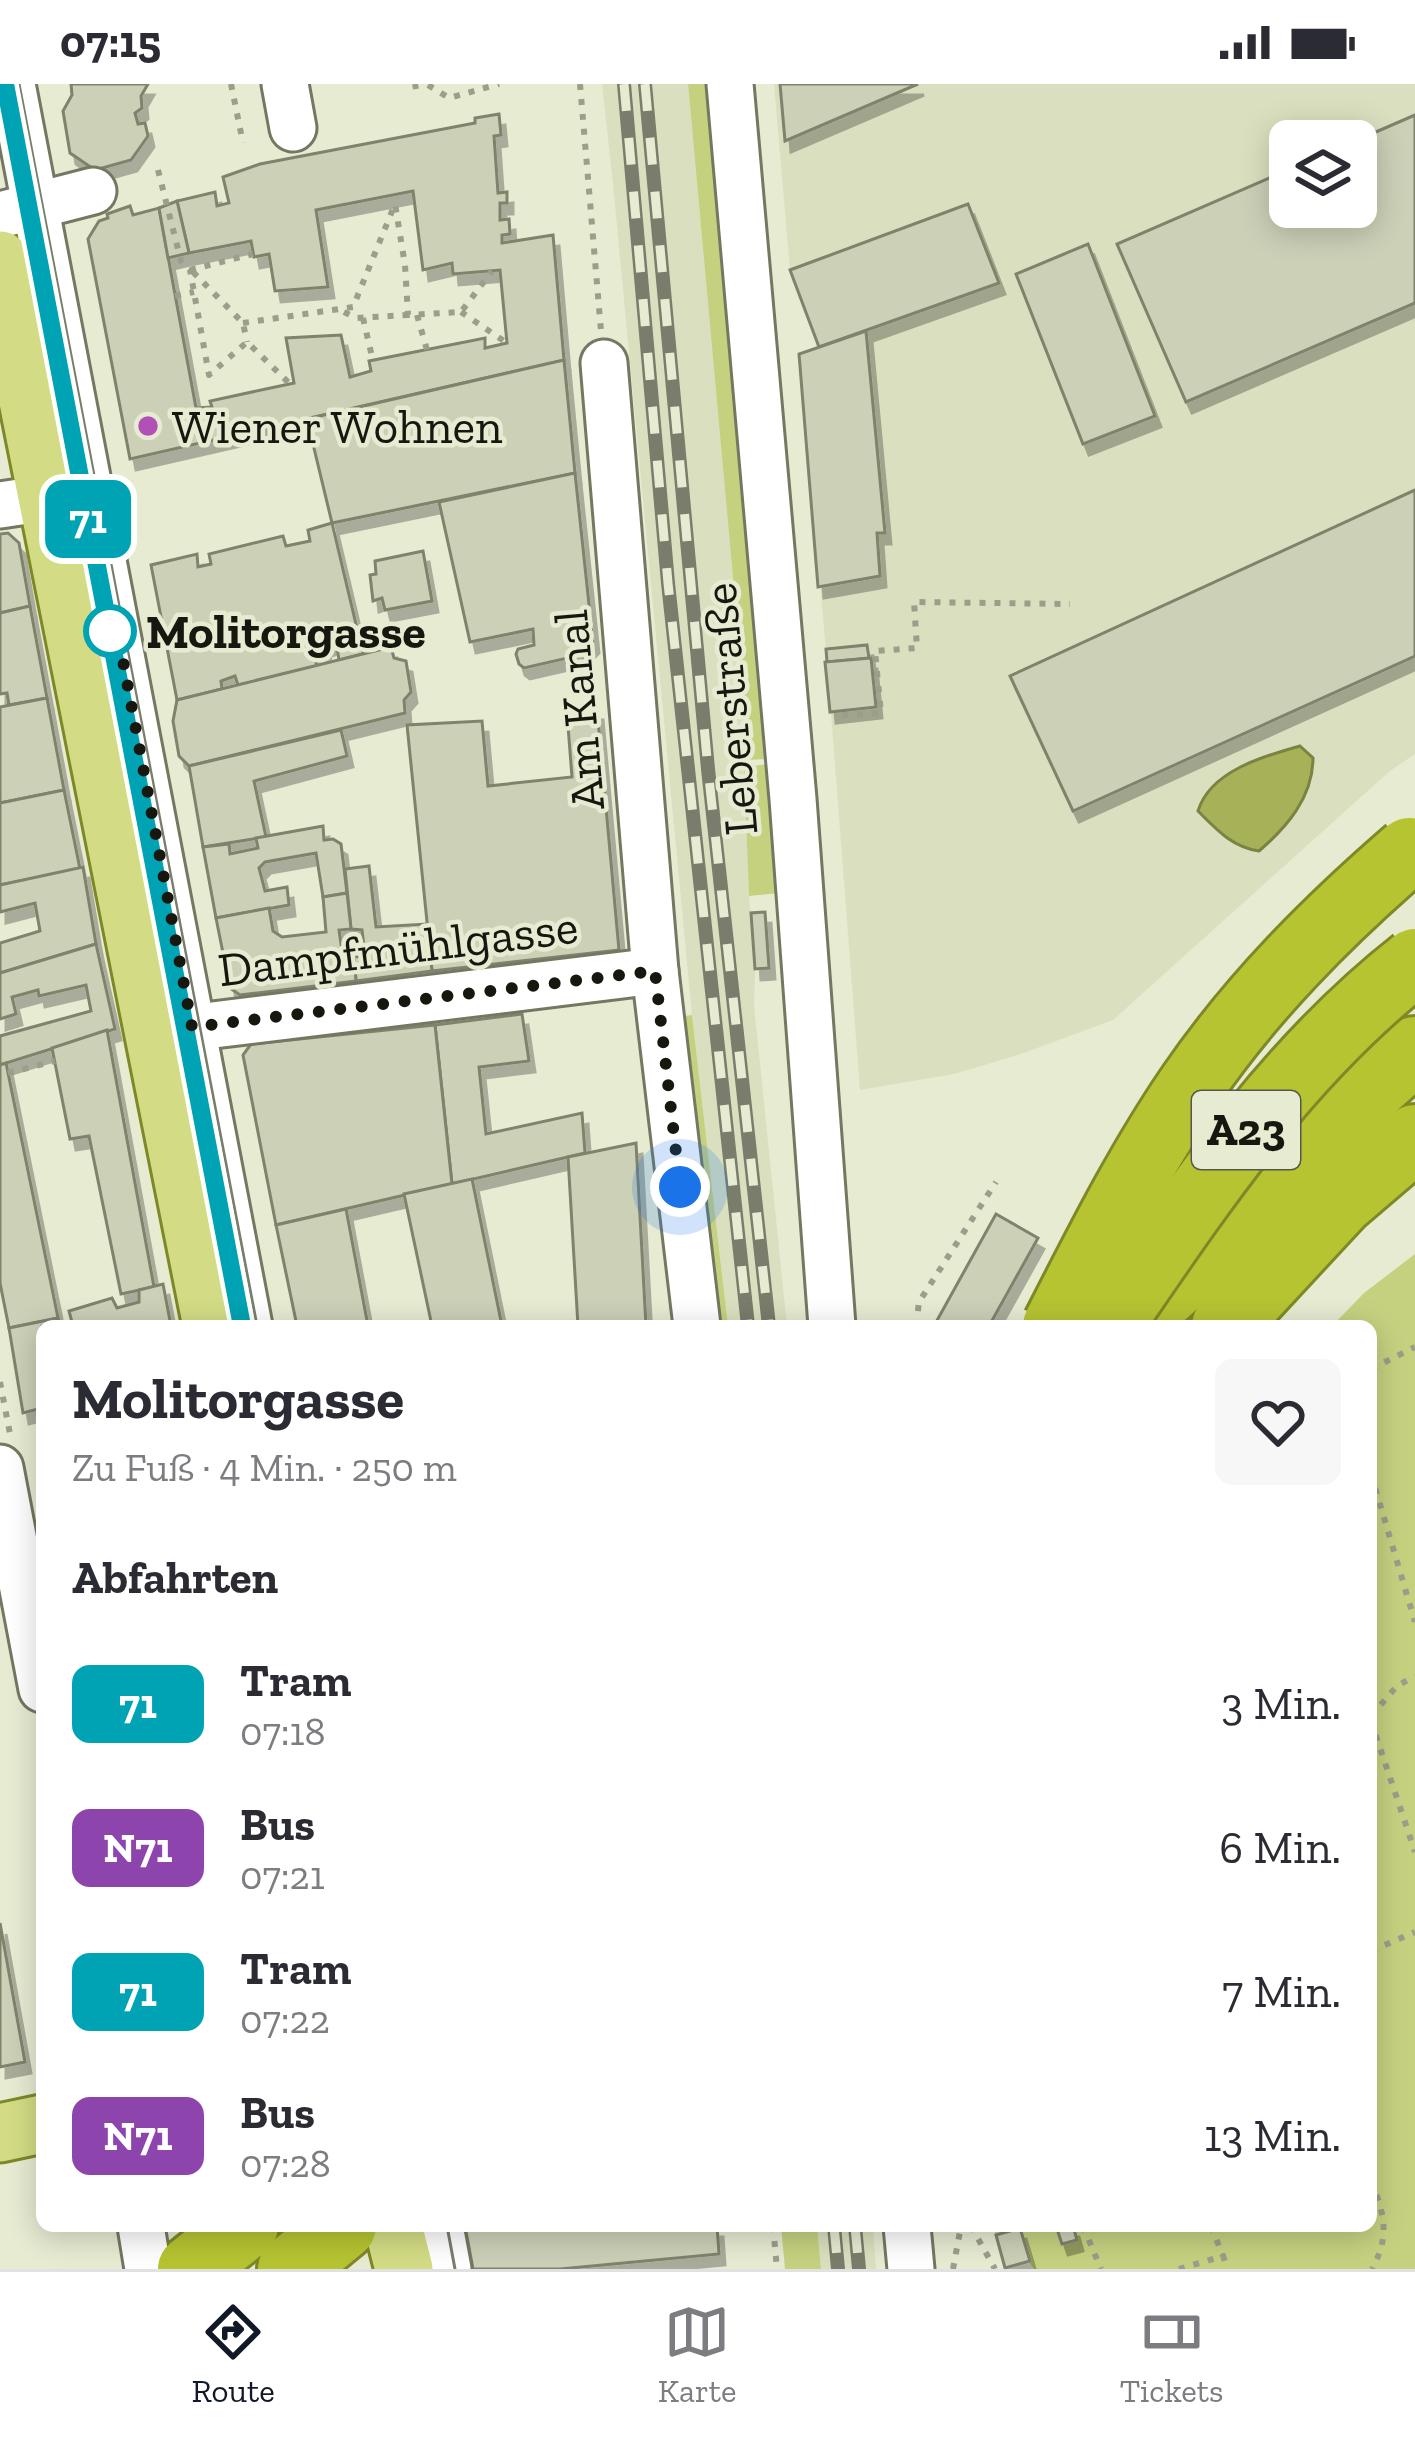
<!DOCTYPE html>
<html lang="de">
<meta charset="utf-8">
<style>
:root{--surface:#fff;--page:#f7f7f7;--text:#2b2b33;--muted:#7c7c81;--line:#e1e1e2;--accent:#111827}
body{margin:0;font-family:"Zilla Slab",serif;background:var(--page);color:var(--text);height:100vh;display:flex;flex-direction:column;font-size:45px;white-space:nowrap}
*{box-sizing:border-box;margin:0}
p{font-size:39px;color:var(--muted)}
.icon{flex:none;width:66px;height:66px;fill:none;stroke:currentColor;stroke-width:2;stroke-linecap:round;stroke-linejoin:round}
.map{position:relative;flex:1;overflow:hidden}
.side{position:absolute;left:36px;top:1236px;width:1341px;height:912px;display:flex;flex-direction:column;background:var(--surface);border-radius:18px;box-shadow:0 6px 30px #0003}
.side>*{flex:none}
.badge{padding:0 24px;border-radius:18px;font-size:42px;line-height:78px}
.tools{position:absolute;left:1269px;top:36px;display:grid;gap:24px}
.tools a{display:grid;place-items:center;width:108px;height:108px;border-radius:18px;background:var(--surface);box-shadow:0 6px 30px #0003;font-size:60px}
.you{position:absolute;width:60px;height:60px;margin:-30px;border:9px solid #fff;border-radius:50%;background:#1a73e8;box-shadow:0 0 0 18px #1a73e833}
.map>.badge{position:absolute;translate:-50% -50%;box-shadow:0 0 0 6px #fff}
h2{padding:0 36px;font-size:45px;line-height:108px}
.round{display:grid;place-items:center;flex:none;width:126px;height:126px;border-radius:18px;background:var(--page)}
.overview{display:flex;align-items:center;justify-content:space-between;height:204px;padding:0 36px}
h1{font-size:57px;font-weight:700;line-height:90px}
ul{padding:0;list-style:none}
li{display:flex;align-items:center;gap:36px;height:144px;padding:0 36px}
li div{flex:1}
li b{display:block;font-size:45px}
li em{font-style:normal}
li .badge{min-width:132px;font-weight:700;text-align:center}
.status{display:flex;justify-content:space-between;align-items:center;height:84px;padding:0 60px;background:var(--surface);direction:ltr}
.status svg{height:33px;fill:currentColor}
.dock{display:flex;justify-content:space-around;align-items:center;height:168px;border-top:3px solid var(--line);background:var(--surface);font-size:33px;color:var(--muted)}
.dock a{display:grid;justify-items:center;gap:6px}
.dock .selected{color:var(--accent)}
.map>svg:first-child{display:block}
.built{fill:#dae0bf;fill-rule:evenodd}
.green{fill:#c6d180}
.water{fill:#a6b158;stroke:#7b8342;stroke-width:3}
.building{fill:#ccd0b7;stroke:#7f836c;stroke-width:3;filter:url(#shadow)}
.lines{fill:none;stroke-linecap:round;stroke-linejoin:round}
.minor-casing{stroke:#747861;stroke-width:51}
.major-casing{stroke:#7e8826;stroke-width:63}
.highway-casing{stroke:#7e8826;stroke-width:72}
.path{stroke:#9a9e8a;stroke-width:6;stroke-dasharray:6 9;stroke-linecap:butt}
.minor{stroke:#fff;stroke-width:45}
.major{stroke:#d3dc84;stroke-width:57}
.highway{stroke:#b6c432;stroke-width:66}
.tram{stroke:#7a7d6c;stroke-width:3}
.rail-casing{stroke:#7a7d6c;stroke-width:14}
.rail{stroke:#e7ebd2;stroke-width:9;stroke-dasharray:27;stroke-linecap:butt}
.highway-bridge-casing{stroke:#7e8826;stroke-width:72;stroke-linecap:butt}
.highway-bridge{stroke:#b6c432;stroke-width:66}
.line-casing{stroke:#fff;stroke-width:27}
.line{stroke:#00a3b4;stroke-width:18}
.walk{stroke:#16180f;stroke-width:12;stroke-dasharray:0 21.6}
.poi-dot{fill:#b150b7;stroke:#e7ebd2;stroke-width:4.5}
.stop-dot{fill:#fff;stroke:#00a3b4;stroke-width:6}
.labels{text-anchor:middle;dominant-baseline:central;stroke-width:9;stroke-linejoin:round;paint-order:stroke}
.shield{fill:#e7ebd2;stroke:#55574a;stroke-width:3}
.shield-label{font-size:45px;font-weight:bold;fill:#16180f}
.poi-label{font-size:48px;fill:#16180f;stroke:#e7ebd2;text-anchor:start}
.stop-label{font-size:48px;font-weight:bold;fill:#16180f;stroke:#e7ebd2;text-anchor:start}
.street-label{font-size:48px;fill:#16180f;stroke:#e7ebd2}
</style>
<div class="status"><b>07:15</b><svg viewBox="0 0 49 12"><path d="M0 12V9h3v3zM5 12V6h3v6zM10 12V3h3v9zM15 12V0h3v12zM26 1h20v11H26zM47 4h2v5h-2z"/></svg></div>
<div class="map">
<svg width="1415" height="2185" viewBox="0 0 1415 2185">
<defs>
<filter id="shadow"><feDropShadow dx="6" dy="11" stdDeviation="0" flood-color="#0004"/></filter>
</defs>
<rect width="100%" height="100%" fill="#e7ebd2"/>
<!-- built -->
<g class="built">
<path d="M602,0H688L740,571L749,812L755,885L754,921L787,1242H728L692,931L613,100Z"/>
<path d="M774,0H1415V670L1390,687L1113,936L1021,970L954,990L860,1006L827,577L799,270L819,262L790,186ZM1290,57H1356V123H1290Z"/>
<path d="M817,2142H873L876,2185H821Z"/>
</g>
<!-- green -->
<g class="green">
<path d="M688,0H711L768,675L745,676L740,571Z"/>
<path d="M769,680L779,809L749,812L744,683Z"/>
<path d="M692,931L728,1242H705L684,932Z"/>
<path d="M1415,1170V2185H1034L1029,2178L1005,2184L993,2142H1371V1242H1332L1364,1209Z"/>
<path d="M781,2142H817L821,2185H785Z"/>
</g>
<!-- water -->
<path class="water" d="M1300,662L1313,674C1313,713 1287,743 1259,767C1232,763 1217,746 1198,727C1210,687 1264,672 1300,662Z"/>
<!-- building -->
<g class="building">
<path d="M71,0H148L141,12L142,24L135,29L138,40L145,39L148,52L131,76L95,86L70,69L63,27L72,11Z"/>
<path d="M780,0H918L785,57Z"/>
<path d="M499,30L501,51L494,52L498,109L507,108V119H500V136L509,135L510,150L502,151V159L553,151L564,276L130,375L88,155L99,137L108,134L107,130L130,122L133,131L159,124L196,324L212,323L210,317L294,299L286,254L341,251L350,293L371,287L369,277L485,254V264L507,259L500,186L453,190L452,179L423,186L413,107L316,126L328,203L275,207L269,170L254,173L251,157L189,169L177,117L215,108L217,122L229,119L223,93L260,80L475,39V34Z"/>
<path d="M1415,31V219L1186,318L1117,160L1290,85V123H1356L1355,57Z"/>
<path d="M177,117L189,169L168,174L159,124Z"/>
<path d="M968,120L999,199L819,263L790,186Z"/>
<path d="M1088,160L1155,332L1083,360L1016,190Z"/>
<path d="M866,247L885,449H877L880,492L818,503L799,270Z"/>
<path d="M564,276L575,389L332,439L307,335Z"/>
<path d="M575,389L593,558L581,571L524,584L519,580L516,570L518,565L534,561L533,545L470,558L439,418Z"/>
<path d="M1415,406V572L1073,727L1010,592Z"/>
<path d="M332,439L363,570L339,576L336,558L325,561L324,568L314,570L317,582L238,601L235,592L221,597L222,605L177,616L151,481L197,470L198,483L211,480L209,470L283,452L286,462L310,457L308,446Z"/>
<path d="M8,449L19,459L30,522L0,529V450Z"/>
<path d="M423,467L432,517L385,526L382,514L373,517L370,491L376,490L375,477Z"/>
<path d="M30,522L47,614L9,621L7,609L0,610V529Z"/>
<path d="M867,561L869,574L827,578L826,565Z"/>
<path d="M391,563L394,574L406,577L411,608L404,616L405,629L189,682L179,672L173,637L177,616Z"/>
<path d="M871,574L876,623L830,628L825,578Z"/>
<path d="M47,614L64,706L0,719V623Z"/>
<path d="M597,625L619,866L432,887L407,641L482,637L488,702L572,693L567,629Z"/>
<path d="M341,646L347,672L254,697L266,753L203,763L189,682Z"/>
<path d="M64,706L80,785L0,801V719Z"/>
<path d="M323,742L324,756L333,755L341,760L347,809L323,813L316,769L265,778L259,784L265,807L287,803L289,821L216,834L203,763L229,760L230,770L258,764L256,754Z"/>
<path d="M369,782L376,843L427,840L432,887L356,897L354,873L365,872L362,846L351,845L345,785Z"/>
<path d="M83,783L96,860L0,889V859L40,847L35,819L0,828V801Z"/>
<path d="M347,809L351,845L339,846L343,874L354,873L356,897L240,911L230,904L216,834L269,824L273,847L282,853L326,848L323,813Z"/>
<path d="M765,828L769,884L755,885L751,829Z"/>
<path d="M96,860L115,945L0,981V952L91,927L86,901L39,912L38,906L12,913L16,930L0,935V889Z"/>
<path d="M522,930L529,977L479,983L486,1050L582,1029L585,1069L452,1100L435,941Z"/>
<path d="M435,941L452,1100L276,1141L243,971L251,960Z"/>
<path d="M107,946L154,1203L121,1210L89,1052L70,1055L52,964Z"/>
<path d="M6,979L58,1234L9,1244L0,1199V981Z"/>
<path d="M636,1059L646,1242H578L568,1073Z"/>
<path d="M472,1095L502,1242H432L404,1110Z"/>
<path d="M346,1125L368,1242H297L276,1141Z"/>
<path d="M996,1130L1038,1154L989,1242H939L935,1240Z"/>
<path d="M163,1200L171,1242H73L69,1227L112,1214L117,1224L139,1218V1206Z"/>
<path d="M58,1234L60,1242H42V1324L23,1329L9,1244Z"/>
<path d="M0,1839L25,1978L0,1983Z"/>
<path d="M465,2142H717L719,2170L560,2185H473Z"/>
<path d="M1056,2142H1073L1077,2156L1062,2160Z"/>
<path d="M1020,2144L1030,2177L1005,2184L996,2151Z"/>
</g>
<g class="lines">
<defs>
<g id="minor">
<path d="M12,0L249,1242"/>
<path d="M285,0L293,44"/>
<path d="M730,0L793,715L832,1242"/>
<path d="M0,131L93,107"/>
<path d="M604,279L655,887L697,1242"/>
<path d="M0,421L47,414"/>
<path d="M164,947L655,887"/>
<path d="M0,1384L42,1605"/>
<path d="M141,2142L148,2185"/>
<path d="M440,2142L448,2185"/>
<path d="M907,2142L911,2185"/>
</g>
<g id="major">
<path d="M0,176L212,1242"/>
<path d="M0,2049L42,2040"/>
<path d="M393,2142L404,2185"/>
</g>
<g id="highway">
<path d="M1129,1242L1194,1183L1289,1079L1415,966"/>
<path d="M1225,1242L1341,1117L1415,1054"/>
<path d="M191,2185L245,2142"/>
<path d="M291,2185L343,2142"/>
</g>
</defs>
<!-- minor casing -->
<use href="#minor" class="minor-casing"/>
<!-- major casing -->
<use href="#major" class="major-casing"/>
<!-- highway casing -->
<use href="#highway" class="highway-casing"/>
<!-- path -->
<g class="path">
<path d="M231,0L243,59"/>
<path d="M415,0L416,5"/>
<path d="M580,0L601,247"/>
<path d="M428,1L449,14L499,0"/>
<path d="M158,86L181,177L190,186L209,291L247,258L290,300"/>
<path d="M190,186L253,170"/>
<path d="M193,188L243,239L247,258"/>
<path d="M175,212L194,208"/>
<path d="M344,228L356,234L407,231"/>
<path d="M461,228L507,259"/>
<path d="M417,231L427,266"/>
<path d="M363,234L373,277"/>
<path d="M243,239L353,223L395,120L405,181L408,231L461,228L492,187"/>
<path d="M842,631L881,629L875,567L917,564L914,518L1070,520"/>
<path d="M8,989L55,977"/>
<path d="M916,1242L919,1218L996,1098"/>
<path d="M1371,1285L1415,1263"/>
<path d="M0,1298L10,1350"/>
<path d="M1371,1390L1415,1538"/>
<path d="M1371,1632L1397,1602L1415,1592"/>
<path d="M1371,1637L1415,1768"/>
<path d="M1371,1867L1415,1848"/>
<path d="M1371,2097C1385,2131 1390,2152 1372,2185"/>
<path d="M773,2142L777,2185"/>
<path d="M971,2142L995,2185"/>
<path d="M1083,2142L1101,2185"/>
<path d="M1211,2142L1223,2172"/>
<path d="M953,2185L961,2142"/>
<path d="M1179,2185L1223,2172L1228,2185"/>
</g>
<!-- minor -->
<use href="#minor" class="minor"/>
<!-- major -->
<use href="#major" class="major"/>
<!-- highway -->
<use href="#highway" class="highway"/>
<!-- tram -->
<g class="tram">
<path d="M19,0L257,1242"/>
<path d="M447,2142L455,2185"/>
</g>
<defs>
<g id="rail">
<path d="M624,0L668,499L748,1242"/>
<path d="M645,0L708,685L769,1242"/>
<path d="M834,2142L838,2185"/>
<path d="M855,2142L859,2185"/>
</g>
</defs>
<!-- rail casing -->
<use href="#rail" class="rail-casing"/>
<!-- rail -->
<use href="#rail" class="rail"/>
<defs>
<g id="highway-bridge">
<path d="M1056,1242C1098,1160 1139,1078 1191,1002C1252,913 1327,838 1409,767"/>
<path d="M1109,1242C1200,1109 1286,979 1415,878"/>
</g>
</defs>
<!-- highway-bridge casing -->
<use href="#highway-bridge" class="highway-bridge-casing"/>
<!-- highway-bridge -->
<use href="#highway-bridge" class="highway-bridge"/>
</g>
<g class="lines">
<defs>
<path id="line" d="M5,0L242,1242"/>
</defs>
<!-- line casing -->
<use href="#line" class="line-casing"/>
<!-- line -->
<use href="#line" class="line"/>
<!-- walk -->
<path class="walk" d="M110,547L117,545L192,943L655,887L680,1103"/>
</g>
<!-- markers -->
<circle class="poi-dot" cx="148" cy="342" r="12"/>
<circle class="stop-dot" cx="110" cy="547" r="24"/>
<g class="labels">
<!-- shield labels -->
<rect class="shield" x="1192" y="1007" width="108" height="78" rx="9"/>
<g class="shield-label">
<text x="1246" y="1046">A23</text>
</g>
<!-- poi labels -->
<g class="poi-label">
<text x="172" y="342">Wiener Wohnen</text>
</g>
<!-- stop labels -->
<g class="stop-label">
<text x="146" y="547">Molitorgasse</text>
</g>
<!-- street labels -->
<g class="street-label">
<text transform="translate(730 625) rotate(-95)">Leberstraße</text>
<text transform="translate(579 626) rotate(-95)">Am Kanal</text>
<text transform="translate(398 864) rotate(-7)">Dampfmühlgasse</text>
</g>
</g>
</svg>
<div class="tools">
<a><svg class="icon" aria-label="layers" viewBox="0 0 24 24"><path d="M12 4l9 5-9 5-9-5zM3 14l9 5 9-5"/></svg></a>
</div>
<div class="you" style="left:680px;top:1103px"></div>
<b class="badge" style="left:88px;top:435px;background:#00a3b4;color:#fff">71</b>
<section class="side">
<div class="overview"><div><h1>Molitorgasse</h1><p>Zu Fuß · 4 Min. · 250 m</p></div><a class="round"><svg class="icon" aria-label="heart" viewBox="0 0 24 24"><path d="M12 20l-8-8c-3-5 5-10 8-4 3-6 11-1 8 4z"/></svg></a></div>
<h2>Abfahrten</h2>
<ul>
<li><span class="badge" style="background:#00a3b4;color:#fff">71</span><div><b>Tram</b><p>07:18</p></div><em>3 Min.</em></li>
<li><span class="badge" style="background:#8e44ad;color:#fff">N71</span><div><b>Bus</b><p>07:21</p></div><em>6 Min.</em></li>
<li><span class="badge" style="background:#00a3b4;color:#fff">71</span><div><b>Tram</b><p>07:22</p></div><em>7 Min.</em></li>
<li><span class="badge" style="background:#8e44ad;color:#fff">N71</span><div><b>Bus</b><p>07:28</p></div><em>13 Min.</em></li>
</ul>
</section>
</div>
<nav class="dock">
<a class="selected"><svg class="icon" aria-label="directions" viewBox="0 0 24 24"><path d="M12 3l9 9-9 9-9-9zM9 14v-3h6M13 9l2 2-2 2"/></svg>Route</a>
<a><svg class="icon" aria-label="map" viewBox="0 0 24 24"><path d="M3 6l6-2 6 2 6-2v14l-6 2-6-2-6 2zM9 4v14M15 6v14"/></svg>Karte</a>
<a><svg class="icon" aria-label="tickets" viewBox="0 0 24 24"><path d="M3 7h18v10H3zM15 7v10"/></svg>Tickets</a>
</nav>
